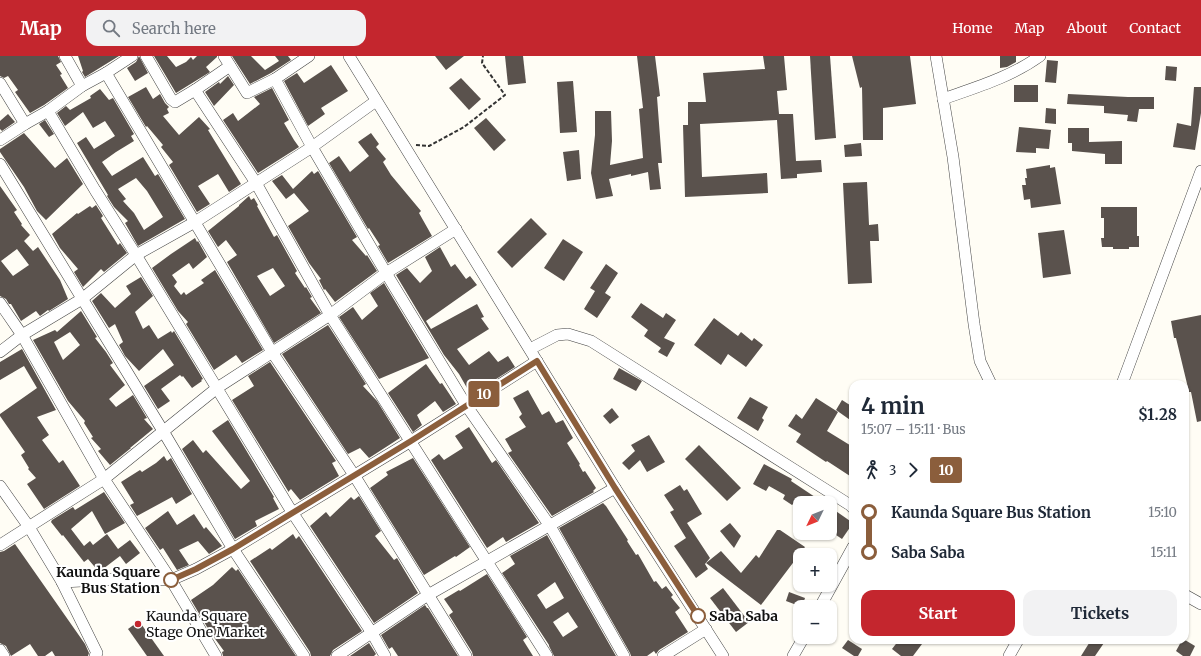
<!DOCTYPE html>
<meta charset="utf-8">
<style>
:root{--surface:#fff;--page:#f2f2f3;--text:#1f2937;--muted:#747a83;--accent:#c4262e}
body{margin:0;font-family:Merriweather,serif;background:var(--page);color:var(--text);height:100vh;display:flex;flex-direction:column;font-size:15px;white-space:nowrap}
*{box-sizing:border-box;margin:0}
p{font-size:13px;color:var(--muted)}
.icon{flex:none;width:22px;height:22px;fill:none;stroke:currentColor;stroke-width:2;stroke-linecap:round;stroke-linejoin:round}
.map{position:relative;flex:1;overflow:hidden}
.drawer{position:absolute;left:849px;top:324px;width:340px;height:264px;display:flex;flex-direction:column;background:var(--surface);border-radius:12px;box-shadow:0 1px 3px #0004}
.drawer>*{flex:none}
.badge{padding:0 8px;border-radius:3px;font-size:14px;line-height:26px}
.needle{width:26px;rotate:227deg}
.fabs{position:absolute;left:793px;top:440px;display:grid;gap:8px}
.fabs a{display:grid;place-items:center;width:44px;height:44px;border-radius:8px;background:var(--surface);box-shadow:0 1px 3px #0004;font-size:20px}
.map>.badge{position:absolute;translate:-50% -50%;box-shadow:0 0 0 2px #fff}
.legs{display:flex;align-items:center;gap:6px;height:44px;padding:0 12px;font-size:13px}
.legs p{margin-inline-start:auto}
.summary{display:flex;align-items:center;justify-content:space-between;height:68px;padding:0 12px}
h1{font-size:22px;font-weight:700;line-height:30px}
.action{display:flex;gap:8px;margin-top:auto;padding:8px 12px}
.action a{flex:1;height:46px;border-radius:12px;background:var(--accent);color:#fff;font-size:16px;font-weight:700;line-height:46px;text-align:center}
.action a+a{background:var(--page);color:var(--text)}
ul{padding:0 12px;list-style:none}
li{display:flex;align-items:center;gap:14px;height:40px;font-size:15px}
li i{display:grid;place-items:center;width:6px;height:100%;margin:0 5px;background:currentColor}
li i::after{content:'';width:10px;height:10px;margin:-5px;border:3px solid;border-radius:50%;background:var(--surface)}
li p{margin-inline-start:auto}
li:first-child i{background:linear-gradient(#0000 50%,currentColor 0)}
li:last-child i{background:linear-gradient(currentColor 50%,#0000 0)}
header{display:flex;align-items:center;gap:24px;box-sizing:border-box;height:56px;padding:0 20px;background:var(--accent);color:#fff}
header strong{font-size:19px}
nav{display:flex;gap:22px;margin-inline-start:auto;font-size:14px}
.search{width:280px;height:36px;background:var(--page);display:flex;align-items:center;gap:10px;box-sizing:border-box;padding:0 14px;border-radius:12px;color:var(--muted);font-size:15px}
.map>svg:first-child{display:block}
.building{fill:#5a524d;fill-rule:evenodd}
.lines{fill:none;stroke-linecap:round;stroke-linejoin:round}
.street-casing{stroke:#444;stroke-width:12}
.path{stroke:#333;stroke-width:2;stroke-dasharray:4 2;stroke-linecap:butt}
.street{stroke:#fff;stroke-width:11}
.line-1-casing{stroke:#fff;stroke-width:9}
.line-1{stroke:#8b5e3c;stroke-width:6}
.stop-1-dot{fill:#fff;stroke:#8b5e3c;stroke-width:2}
.poi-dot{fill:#c4262e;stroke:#fff;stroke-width:1.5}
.labels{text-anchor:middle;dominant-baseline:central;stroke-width:4;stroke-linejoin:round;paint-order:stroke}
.stop-label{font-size:14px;font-weight:bold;fill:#111;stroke:#fff;text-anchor:end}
.poi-label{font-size:14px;fill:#111;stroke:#fff;text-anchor:start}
</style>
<header>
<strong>Map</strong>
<div class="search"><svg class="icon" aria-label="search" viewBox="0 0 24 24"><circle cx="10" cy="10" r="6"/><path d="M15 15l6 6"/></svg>Search here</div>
<nav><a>Home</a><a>Map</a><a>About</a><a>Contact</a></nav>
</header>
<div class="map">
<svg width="1201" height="600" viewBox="0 0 1201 600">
<rect width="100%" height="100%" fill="#fffdf5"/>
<!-- building -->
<g class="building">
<path d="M0,0H58L61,6L56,9L62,18L60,19L68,32L44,49L30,57L15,36L18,34L8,20L4,22L0,20Z"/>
<path d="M78,0H119L85,21L82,16L83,15Z"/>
<path d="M139,0L148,17L135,25L127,12L136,6Z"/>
<path d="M154,0H167L176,11L186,6L191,1L193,4L197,0H217V1L206,11L210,16L176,37Z"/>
<path d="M232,0H251L265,14L279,5L275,0H288L291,4L271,17L250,28Z"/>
<path d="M435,0H464L446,14Z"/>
<path d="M505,0H523L526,27L508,29Z"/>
<path d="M637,0H655L660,40L657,41L662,107H658L661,133L650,134L648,116L631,120V118L609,123L613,140L596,143L591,117L595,79V55H611L612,85L610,109L643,102L639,53L643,52Z"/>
<path d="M763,0H784L787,34L777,35L779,58H793L796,105L821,104L822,116L797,118V122L781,123L777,64L700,68L702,121L767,117L768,137L685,141L683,69H688V46H706L703,17L765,13Z"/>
<path d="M810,0H830L836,82L815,84Z"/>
<path d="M852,0H910L916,48L883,52V84H863L862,31L860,32Z"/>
<path d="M1000,0H1016V6L1007,11L1000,12Z"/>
<path d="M1047,4L1058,5L1056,27L1045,26Z"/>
<path d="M331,9L348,35L321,52L325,58L308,70L284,25L297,17L304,27Z"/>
<path d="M1166,10L1177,11L1176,25L1165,24Z"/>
<path d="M228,20L234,29L214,50L205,36L219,26L220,28Z"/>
<path d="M461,22L481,43L469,54L449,32Z"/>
<path d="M573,25L577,76L560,77L557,26Z"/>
<rect x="1014" y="29" width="24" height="17"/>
<path d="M146,31L153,43L160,38L165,47L169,51L167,53L169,57L163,60L179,79L199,61L210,73L208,74L241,128L229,136L218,118L198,130L210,148L197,156L169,109L173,106L161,91L163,89L147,70L146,71L128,41Z"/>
<path d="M1194,31H1201V57L1195,94L1173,91L1177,67L1191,70Z"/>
<path d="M272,32L289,64L284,67L294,84L299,91L258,117L223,64L233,57L238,65L260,48L254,41Z"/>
<path d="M100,33L109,44L113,42L134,78L131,80L134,85L116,96L102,106L112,120L143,101L155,120L158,118L185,163L138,190L125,167L128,165L114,151L107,140L108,139L77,87L86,81L94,93L115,80L105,65L93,72L83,56L65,70L57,57L66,50L70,54L91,42L90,40ZM136,122L147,135L163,161L144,174L134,157L123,145L126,143L118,133Z"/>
<path d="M1068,38L1128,41H1154V53H1139L1137,66L1127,65L1128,59L1104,57V50L1067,48Z"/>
<path d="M1046,52L1056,53V68L1045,67Z"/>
<path d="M8,58L15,66L2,75L0,73V65Z"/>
<path d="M486,62L506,84L494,95L474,72Z"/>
<path d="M45,64L54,78L49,81L39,68Z"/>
<path d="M1019,71L1051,74L1049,93L1036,92V97L1016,96Z"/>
<path d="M1068,72H1089V86L1122,85V108H1105V98L1072,95V87H1068Z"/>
<path d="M24,77L55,112L67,102L83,128L46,164L37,155L24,131L0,96V93Z"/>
<path d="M371,77L379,88L376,91L386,103L383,106L391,119L421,155L419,157L432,180L388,207L378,190L380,189L369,172L368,173L329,107L339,100L350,116L369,100L358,86Z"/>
<path d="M861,87L862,100L845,101L844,89Z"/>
<path d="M579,94L581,123L567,125L563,96Z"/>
<path d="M1050,109V112L1055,111L1061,148L1031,152L1030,143L1024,144L1022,129H1026L1025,122H1027L1026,113Z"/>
<path d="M312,115L314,118L318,115L357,181L352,184L366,200L367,199L377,215L335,246L325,233L324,234L319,224L321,223L309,207L288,170L309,155L294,137L286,143L272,125L282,119L293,133Z"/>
<path d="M867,126L869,169L878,168L879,185H870L872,227L848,228L843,127Z"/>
<path d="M0,130L17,154L14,156L22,168L21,169L30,179L24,185L33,195L38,191L60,224L68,243L49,255L48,254L40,260L36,255L21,265L11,248H9L6,243L0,240ZM17,193L29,209L13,220L1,205Z"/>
<path d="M249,140L251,144L254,142L258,149L257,150L274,181L277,179L297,215L295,217L305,232L306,231L312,241L310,242L321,257L274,287L227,206L237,199L226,184L218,191L208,175L239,150V149ZM273,212L285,230L270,240L257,220Z"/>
<path d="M96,149L103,160L101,162L118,189L120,187L127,197L104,216L101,213L83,231L74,216L78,213L60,192L52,178L77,157L78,158L90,150L92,152Z"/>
<path d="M1101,151H1137V180H1139V191H1129V193H1113V191H1102L1101,182H1104V162H1101Z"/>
<path d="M531,162L547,178L512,212L497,196Z"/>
<path d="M1064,174L1071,218L1043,222L1038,177Z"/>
<path d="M195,182L197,186L198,185L207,201L193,213L189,207L172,219L177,226L174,230L181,239L184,236L186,239L204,227L201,224L215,214L263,294L242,307L236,299L214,314L186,268L188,266L178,255L152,212L171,198Z"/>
<path d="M563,183L583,196L564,225L544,212Z"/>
<path d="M440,191L451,211L455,208L466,223L470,220L477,229L426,265L431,273L477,248L484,261L481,262L489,273L457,293L469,309L489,295L498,306L508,300L515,311L471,339L459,318L444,299L396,219L407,212L420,227L432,215L425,201Z"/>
<path d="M606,208L618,217L605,237L611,241L597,262L584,253L595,235L590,232Z"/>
<path d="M141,221L153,240L135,256L143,273L149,269L158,283L171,275L172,277L174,275L203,323L201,324L202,325L192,332L183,320L182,321L180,319L161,333L170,345L158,353L144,330L174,309L163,293L139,315L125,300L119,289L123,286L115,268L109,272L92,245L101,237L115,252L131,238L126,230Z"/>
<path d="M384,227L429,302L379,323L339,261L353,251L362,264L378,250L370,237Z"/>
<path d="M641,247L663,262L666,257L676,264L664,282L675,287L667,301L658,296L661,292L644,280L648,274L631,261Z"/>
<path d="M81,255L97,281L95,282L106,296L113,307L110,309L125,329L109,343L116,351L133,339L147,362L144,363L153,373L130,392H131L110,409L98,395L101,393L91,382L93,381L84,367L85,365L68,345L33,284L55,274L57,276ZM70,276L80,289L63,304L54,286Z"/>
<path d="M1201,259V365L1197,366L1191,336H1189L1176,282H1174L1171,265Z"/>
<path d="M714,262L738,280L741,276L752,285L754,282L763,289L746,311L728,298L721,309L694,289Z"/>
<path d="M328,269L366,328L363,330L377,345L400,382L369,402L360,392L348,398L282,298Z"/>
<path d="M22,293L56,354L37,361L49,379L42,384L59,407L63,404L80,430L44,453L27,428L36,422L28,413L29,412L21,399L25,396L0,360V358L37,332L24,310L0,324V306Z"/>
<path d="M270,306L336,405L332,407L339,420L300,444L291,433L288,436V435L232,344L254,330L248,320Z"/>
<path d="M426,308L440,328L442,327L456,348L443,356L435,345L417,359L422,369L413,376L388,337Z"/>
<path d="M619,312L642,325L636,335L613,323Z"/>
<path d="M528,334L542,359L549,355L556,367L563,364L573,382L567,387L580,408L579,409L583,416L585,415L596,432L593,435L594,436L552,460L508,397L512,395L505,383L526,371L519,361L522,358L513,342Z"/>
<path d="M750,341L768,351L762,362L764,364L758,375L737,362Z"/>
<path d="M816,342L838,356L827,375L853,391V422L827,405L826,406L796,386L801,378L788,370L796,358L802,363Z"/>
<path d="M842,344L853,351V366L836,354Z"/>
<path d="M612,352L619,361L610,368L603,360Z"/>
<path d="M228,364L274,441L273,442L279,453L255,465L257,470L235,483L182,393L193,384L203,397L206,394L241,433L250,425L212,375Z"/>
<path d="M469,371L492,407L496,404L539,467L506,486L503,481L487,492L431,404L439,398L444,404L463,392L455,380Z"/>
<path d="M649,379L665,406L647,416L640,404L629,414L622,407L635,395L631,389Z"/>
<path d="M699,389L741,432L727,445L685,403Z"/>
<path d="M164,400L167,405L171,402L192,438L176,448L172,441L137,460L130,449L134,447L121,426L140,414L142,416L156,407Z"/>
<path d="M413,402L470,491L456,501L455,500L424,519L370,432L388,419L386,416Z"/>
<path d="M764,408L792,423L791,425L824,447H795V446L792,449L783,443L785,439L769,430L766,435L753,428Z"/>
<path d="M680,429L684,435L687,433L702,458L687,467L710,502L705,508L708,513L696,522L674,490L686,482L670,456L674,454L664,439Z"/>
<path d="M104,436L125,467L105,478L92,455L71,473L84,490L90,485L93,489L107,478L118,493L130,484L140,497L126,508L120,500L99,516L88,503L84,506L63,479L62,480L51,466L52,464L73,451L75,454Z"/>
<path d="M359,440L381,475L375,480L394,504L397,502L418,537L374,567L310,470L326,456L330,461L351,441L354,444Z"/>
<path d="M603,447L606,450L628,484L627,485L636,499L638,498L654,526L656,525L662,533L666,530L673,539L671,541L680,552L675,556L688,576L659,594L656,598L654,595L647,600H631L630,597L559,472Z"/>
<path d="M830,451L853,467L842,483L830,475Z"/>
<path d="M168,455L177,469L194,458L204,473L206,471L222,490L209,498L198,485L179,494L189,509L177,514L163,492L160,494L145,472Z"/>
<path d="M730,467L741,480L734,492L720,475Z"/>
<path d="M777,474H780L805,491L761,549L706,507L721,495L741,517L756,499L759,502Z"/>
<path d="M293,478L296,483L299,480L362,575L333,594L330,600H311L310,596L250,505L270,492L272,494Z"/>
<path d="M547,479L616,600H554L549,590V589L502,517L515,508L510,500ZM555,526L564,542L546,553L537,539ZM568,556L578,571L563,581L553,566Z"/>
<path d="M15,488L85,588L89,597L88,600H55L52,595L45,600H38L30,588L11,600L6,590L0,587V496L4,495Z"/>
<path d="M232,511L236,515L238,513L296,600H223L222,596L224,595L210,576L191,544L213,529Z"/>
<path d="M487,518L527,581L523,584L533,600H473L472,596L449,559L453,556L444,543L459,534L460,535Z"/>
<path d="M723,532L749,566L736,576L710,542Z"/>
<path d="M789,536L805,542L802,551L786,545Z"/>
<path d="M425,549L427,552H428L458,600H398L392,591L389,593L381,579Z"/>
<path d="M139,565L164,600H147L128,573Z"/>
<path d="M848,584L862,593L858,600H854L842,592Z"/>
<path d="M899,584H925L913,600H901L892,593Z"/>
<path d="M1091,584H1106L1095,600H1081Z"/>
<path d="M1182,584H1185L1195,590L1190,600H1183L1176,595Z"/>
<path d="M369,587L376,598L374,600H350Z"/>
</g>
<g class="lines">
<defs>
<g id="street">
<path d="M65,0L82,30"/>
<path d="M146,0L171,43L175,46L195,34L230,10"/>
<path d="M224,0L247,37L275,23L309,0"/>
<path d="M349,0L615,432L723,600"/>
<path d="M936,0L953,101L974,268L980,305L991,328"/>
<path d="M106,17L272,296L354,419L466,600"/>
<path d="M275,23L312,91L386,217L466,349L550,470L624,600"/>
<path d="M0,27L25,68"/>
<path d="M195,34L256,127L330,259L547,600"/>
<path d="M943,43C977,31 1011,21 1040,0"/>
<path d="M48,55L95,134L136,199L292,456L372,577L385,600"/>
<path d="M0,84L25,68L48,55L82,30L106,17L132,0"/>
<path d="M0,108L163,375L233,493L304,600"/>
<path d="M0,247L22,279L104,423L171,524L216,600"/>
<path d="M530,293L557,279L568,278L591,285L850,449L853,452"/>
<path d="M0,296L22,279L82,243L136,199L195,166L256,127L312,91L376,45"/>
<path d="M1122,328L1201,115"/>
<path d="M0,430L29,471L62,526L97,597L95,600"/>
<path d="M0,489L104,423L217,332L330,259L386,217L456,173"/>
<path d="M62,526L121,523L171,524L196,513L233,493L411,385L537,305"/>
<path d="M1185,539L1201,548"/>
<path d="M820,551L853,491"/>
<path d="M0,594L4,600"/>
<path d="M337,600L428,539L615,432"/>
<path d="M663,600L706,573"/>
<path d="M793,600L804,581"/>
<path d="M1009,600L1018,584"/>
</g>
</defs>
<!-- street casing -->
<use href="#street" class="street-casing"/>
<!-- path -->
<path class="path" d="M416,89L429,90L464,71L505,39L482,7L483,0"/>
<!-- street -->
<use href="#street" class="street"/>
</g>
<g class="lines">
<defs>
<path id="line-1" d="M171,524L196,513L233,493L411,385L537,305L615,432L698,560"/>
</defs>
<!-- line-1 casing -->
<use href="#line-1" class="line-1-casing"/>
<!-- line-1 -->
<use href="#line-1" class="line-1"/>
</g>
<!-- markers -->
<g class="stop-1-dot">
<circle cx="171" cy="524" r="7"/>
<circle cx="698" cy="560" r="7"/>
</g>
<circle class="poi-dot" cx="138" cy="568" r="4"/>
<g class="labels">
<!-- stop labels -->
<g class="stop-label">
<text x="160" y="516">Kaunda Square<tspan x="160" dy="16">Bus Station</tspan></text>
<text x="709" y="560" text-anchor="start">Saba Saba</text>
</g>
<!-- poi labels -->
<g class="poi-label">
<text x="146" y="560">Kaunda Square<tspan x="146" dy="16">Stage One Market</tspan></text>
</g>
</g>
</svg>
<div class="fabs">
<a><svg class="needle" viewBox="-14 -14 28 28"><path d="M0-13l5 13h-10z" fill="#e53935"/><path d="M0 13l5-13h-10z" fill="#747a83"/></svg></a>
<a>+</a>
<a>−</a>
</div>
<b class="badge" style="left:484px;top:338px;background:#8b5e3c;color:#fff">10</b>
<section class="drawer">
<div class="summary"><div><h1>4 min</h1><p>15:07 – 15:11 · Bus</p></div><b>$1.28</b></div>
<div class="legs"><svg class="icon" aria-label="walk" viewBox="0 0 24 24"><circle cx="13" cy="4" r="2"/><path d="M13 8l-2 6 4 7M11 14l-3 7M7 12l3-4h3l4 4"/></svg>3<svg class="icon" aria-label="forward" viewBox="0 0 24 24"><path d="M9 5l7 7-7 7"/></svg><b class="badge" style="background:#8b5e3c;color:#fff">10</b></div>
<ul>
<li><i style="color:#8b5e3c"></i><b>Kaunda Square Bus Station</b><p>15:10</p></li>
<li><i style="color:#8b5e3c"></i><b>Saba Saba</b><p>15:11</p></li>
</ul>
<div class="action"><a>Start</a><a>Tickets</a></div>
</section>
</div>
